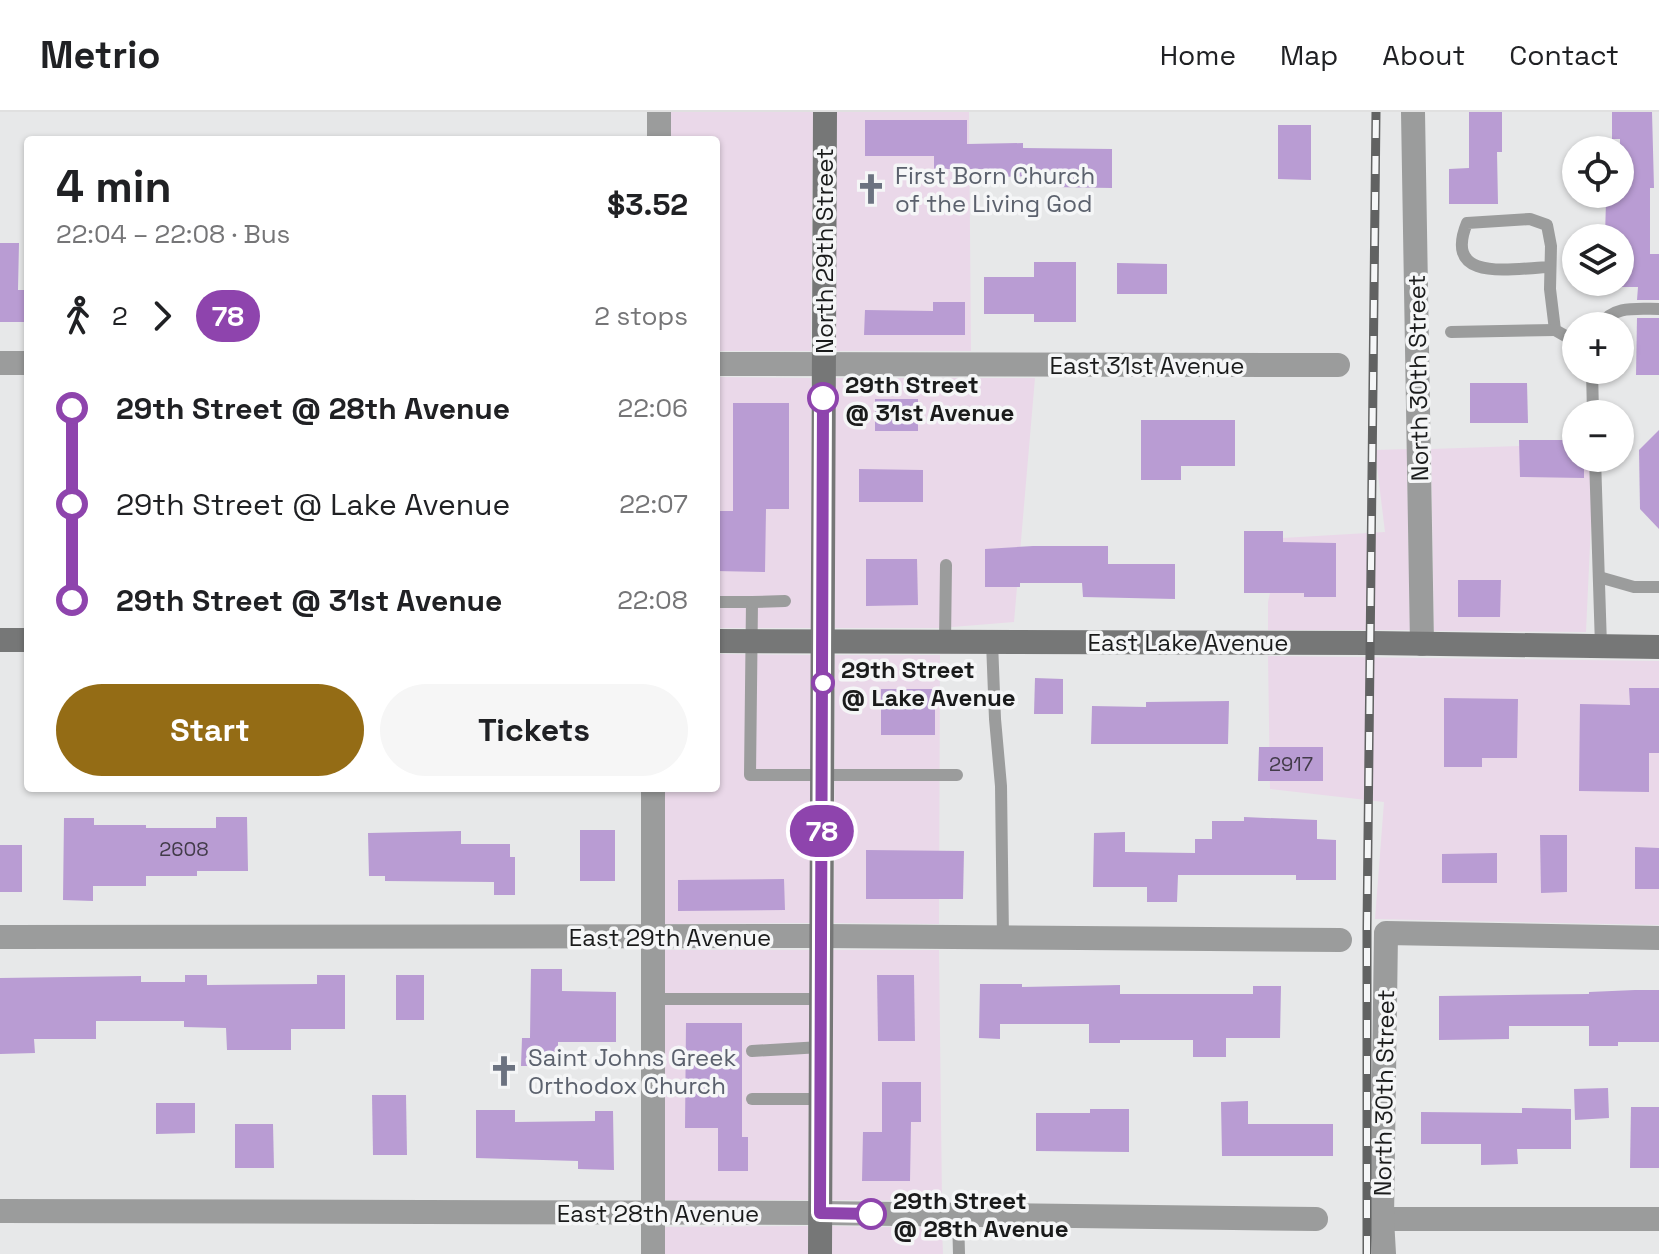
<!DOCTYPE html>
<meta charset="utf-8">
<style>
:root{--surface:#fff;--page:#f6f6f6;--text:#202124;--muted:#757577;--line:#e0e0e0;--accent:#946c15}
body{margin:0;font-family:"Space Grotesk",sans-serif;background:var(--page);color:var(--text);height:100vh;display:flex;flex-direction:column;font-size:30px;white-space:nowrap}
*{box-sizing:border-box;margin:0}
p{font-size:26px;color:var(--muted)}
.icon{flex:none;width:44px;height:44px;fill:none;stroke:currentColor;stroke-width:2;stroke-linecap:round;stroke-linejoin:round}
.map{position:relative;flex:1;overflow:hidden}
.panel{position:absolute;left:24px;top:24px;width:696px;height:656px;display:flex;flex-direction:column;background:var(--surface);border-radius:8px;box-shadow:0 2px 6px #0004}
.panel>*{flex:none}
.badge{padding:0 16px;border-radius:26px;font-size:28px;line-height:52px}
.tools{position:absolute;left:1562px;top:24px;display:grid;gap:16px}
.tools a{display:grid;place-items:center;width:72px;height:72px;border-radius:50%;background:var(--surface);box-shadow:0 2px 6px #0004;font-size:40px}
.map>.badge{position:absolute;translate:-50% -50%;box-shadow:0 0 0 4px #fff}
.legs{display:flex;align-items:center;gap:12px;height:88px;padding:0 32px;font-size:26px}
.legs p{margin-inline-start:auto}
.overview{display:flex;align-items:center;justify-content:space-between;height:136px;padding:0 32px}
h1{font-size:44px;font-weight:700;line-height:60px}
.primary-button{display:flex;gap:16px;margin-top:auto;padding:16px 32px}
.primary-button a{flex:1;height:92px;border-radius:48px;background:var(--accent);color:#fff;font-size:32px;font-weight:700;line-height:92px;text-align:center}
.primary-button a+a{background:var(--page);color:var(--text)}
ul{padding:0 32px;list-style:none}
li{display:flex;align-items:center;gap:28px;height:96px;font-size:30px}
li i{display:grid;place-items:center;width:12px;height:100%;margin:0 10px;background:currentColor}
li i::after{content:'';width:20px;height:20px;margin:-10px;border:6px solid;border-radius:50%;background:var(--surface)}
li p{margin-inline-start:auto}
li:first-child i{background:linear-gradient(#0000 50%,currentColor 0)}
li:last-child i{background:linear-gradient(currentColor 50%,#0000 0)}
header{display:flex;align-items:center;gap:48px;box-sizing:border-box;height:112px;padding:0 40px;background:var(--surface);border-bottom:2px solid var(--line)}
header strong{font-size:38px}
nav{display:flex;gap:44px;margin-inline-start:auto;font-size:28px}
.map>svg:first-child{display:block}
.commercial{fill:#ead8e9}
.building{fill:#b99cd3}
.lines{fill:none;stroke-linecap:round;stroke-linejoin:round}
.lane{stroke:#9b9c9c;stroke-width:12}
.street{stroke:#9b9c9c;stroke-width:24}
.secondary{stroke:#767777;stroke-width:24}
.rail-casing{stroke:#616262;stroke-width:9}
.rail{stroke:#f5f6f7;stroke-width:6;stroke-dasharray:18;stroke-linecap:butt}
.line-1-casing{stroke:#fff;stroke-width:18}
.line-1{stroke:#8e44ad;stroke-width:12}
.stop-1-dot{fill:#fff;stroke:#8e44ad;stroke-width:4}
.labels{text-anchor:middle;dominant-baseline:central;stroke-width:7;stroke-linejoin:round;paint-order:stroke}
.number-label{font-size:20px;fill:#423b49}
.worship-label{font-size:24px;fill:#5b616d;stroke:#f5f6f7;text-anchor:start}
.street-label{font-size:24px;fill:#1a1b1b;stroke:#f5f6f7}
.stop-label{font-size:24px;font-weight:bold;fill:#1a1b1b;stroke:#f5f6f7;text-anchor:start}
</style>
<header>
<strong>Metrio</strong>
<nav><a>Home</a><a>Map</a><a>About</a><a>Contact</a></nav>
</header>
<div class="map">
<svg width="1659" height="1142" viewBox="0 0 1659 1142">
<rect width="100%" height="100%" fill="#e7e8e9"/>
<!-- commercial -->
<g class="commercial">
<path d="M671,0H813L811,239H716V28H671Z"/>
<path d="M837,0H969L971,239H835Z"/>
<path d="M716,265L811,266V516H716Z"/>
<path d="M835,266H1035L1014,510L940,516H835Z"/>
<path d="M1576,332V346H1594L1586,520L1434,519L1431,337Z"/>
<path d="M1407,337L1410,518H1268V490L1282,426L1385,420L1375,338Z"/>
<path d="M716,542L811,543L810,811L664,812L665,676H716Z"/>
<path d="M835,543H940L939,812L834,811Z"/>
<path d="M1268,544L1659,549V813L1375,807L1384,690L1270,677Z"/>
<path d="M664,838H810L808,1088H665Z"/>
<path d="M833,838H939L942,1089L832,1088Z"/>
<path d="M808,1114V1142H665V1115Z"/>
<path d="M832,1114L942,1116L943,1142H832Z"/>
</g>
<!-- building -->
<g class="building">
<path d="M1469,0H1502V40H1497L1498,92H1449V57L1469,56Z"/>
<path d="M1612,0H1652L1654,76H1650V142H1659V188H1637L1638,175H1620V124H1605L1606,89H1620V27H1612Z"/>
<path d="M865,8H967V32L1023,31V36L1112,37V76L1049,75L1050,64L994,65V57H934V44H865Z"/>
<path d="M1278,13H1311V68L1278,67Z"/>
<path d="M0,131H19L18,178H28V210H0Z"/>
<path d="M1034,150H1076V210H1034V202H984V165H1034Z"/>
<path d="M1117,151L1167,152V182H1117Z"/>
<path d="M933,190H965V223H864L865,198L933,199Z"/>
<path d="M1637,206H1659V263H1636Z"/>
<path d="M1470,271H1527L1528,311H1470Z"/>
<rect x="875" y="287" width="43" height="32"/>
<path d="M733,291H789V397H766L765,460L716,459V399H733Z"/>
<path d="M1141,308H1235V354H1181V368H1141Z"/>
<path d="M1659,318V417L1640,397L1639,338Z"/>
<path d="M1519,328H1576V346H1584V366L1520,365Z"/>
<path d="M859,357L923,358V390H859Z"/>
<path d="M1244,419H1283V430L1336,431V485H1304V481H1244Z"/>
<path d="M1033,434H1108V452H1175V487L1083,485L1082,471H1020V475H985V437Z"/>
<path d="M866,447H917L918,493L866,494Z"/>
<path d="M1458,468H1501L1500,505H1458Z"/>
<path d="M1035,566L1063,567V602H1034Z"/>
<path d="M1629,576H1659V641H1649V680L1579,679L1580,592L1630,593Z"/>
<rect x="881" y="577" width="54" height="46"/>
<path d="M1444,586L1518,587L1517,646H1482V655H1444Z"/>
<path d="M1229,589L1228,632H1091L1092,594L1146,595V590Z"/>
<path d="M1259,635H1323V669H1258Z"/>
<path d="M216,705H247L248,759H197V764H146V774H93V789L63,788L64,706H94V713H146V716H216Z"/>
<path d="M1244,705L1317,708V727L1336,728V768H1296V763H1178L1177,790H1147V775H1093L1094,721L1125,720V740L1195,741V727H1212V709H1244Z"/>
<rect x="580" y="718" width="35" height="51"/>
<path d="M461,719V732H510V745H515V783H494V770L385,769V764H369L368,721Z"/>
<path d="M1540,723H1567V780L1541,781Z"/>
<rect x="0" y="733" width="22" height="47"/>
<path d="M1635,735L1659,736V777H1635Z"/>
<path d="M866,738L964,739L963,787H866Z"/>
<path d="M1497,741V771H1442V742Z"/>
<path d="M784,767L785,798L678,799V768Z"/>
<path d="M531,857H562V879L616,880V930H558V954H521L522,926H530Z"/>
<path d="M185,863H207V873L317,872V863H345V917H291V938H227L226,916L184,915V909H96V927H34L35,941L0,942V866L141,864V870H185Z"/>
<rect x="396" y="863" width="28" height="45"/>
<path d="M877,863H914L915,929H878Z"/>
<path d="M980,872H1022V875L1120,873V882H1253V874H1281L1280,926H1226V945H1193V928H1120V931H1089V912H1000V927L979,926Z"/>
<path d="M1635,878H1659V930H1618V934H1589V914H1509V927L1439,928V884L1589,882V880Z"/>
<path d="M686,911H742V1025H748V1059H718V1016H685Z"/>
<path d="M882,970H921V1010H911L910,1069H862L863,1020H882Z"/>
<path d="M1608,976L1609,1006L1575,1008L1574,977Z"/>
<path d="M372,983H406L407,1043H373Z"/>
<path d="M1248,989V1012H1333V1044H1222L1221,990Z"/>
<path d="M156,991H195V1021L156,1022Z"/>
<path d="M1631,995H1659V1056H1630Z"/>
<path d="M1522,996L1571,997V1037H1517L1518,1052L1481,1053V1032H1421V1000L1522,1001Z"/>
<path d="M1090,997H1129V1040L1036,1039V1001H1090Z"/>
<path d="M476,998H515V1010L595,1009V999H613L614,1058L578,1057V1049L476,1046Z"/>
<path d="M235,1012H273L274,1056H235Z"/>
</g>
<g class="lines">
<!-- lane -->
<g class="lane">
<path d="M1550,155C1514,156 1442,172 1467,111L1530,107L1547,113L1551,134L1550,177L1555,218L1576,230"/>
<path d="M1600,214C1612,193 1638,197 1659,197"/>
<path d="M1451,220L1555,218"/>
<path d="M1592,258L1593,302"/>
<path d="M1595,346L1601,534"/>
<path d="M1599,465L1634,475H1659"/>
<path d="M716,490H752L750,663H957"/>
<path d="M752,490L785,489"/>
<path d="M945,530L946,453"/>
<path d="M992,530L995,607L1001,674L1003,826"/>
<path d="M652,887H821"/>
<path d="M752,939L821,935"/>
<path d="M752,987H821"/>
<path d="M958,1103L959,1142"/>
</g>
<!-- street -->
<g class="street">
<path d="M1413,0L1422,532"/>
<path d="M659,28V0"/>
<path d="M0,251H28"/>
<path d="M716,252L1338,253"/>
<path d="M0,825L822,824L1340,828"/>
<path d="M0,1099L820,1101L1316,1107"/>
<path d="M1382,1107H1659"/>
<path d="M653,1142V676"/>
<path d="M1384,1142L1382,1107L1386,821L1659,826"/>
</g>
<!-- secondary -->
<g class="secondary">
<path d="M0,528H28"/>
<path d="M716,529L1372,531L1659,535"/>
<path d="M820,1142L825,0"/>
</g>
<defs>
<path id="rail" d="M1367,1142V816L1376,0"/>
</defs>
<!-- rail casing -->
<use href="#rail" class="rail-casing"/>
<!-- rail -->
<use href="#rail" class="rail"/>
</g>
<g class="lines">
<defs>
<path id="line-1" d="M823,286L820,1101L871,1102"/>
</defs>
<!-- line-1 casing -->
<use href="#line-1" class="line-1-casing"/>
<!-- line-1 -->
<use href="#line-1" class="line-1"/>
</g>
<!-- icons -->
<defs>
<symbol id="church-bare" viewBox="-9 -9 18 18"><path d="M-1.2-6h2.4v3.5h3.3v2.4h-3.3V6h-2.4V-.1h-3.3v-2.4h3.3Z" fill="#6b7280" stroke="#f5f6f7" stroke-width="2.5" paint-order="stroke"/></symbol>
</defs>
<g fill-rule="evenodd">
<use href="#church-bare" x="849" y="55" width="44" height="44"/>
<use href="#church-bare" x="482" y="937" width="44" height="44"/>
</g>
<!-- markers -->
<g class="stop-1-dot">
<circle cx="823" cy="286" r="14"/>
<circle cx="823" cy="571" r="10"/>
<circle cx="871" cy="1102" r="14"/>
</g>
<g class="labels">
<!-- number labels -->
<g class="number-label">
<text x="1291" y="652">2917</text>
<text x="184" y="737">2608</text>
</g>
<!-- worship labels -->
<g class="worship-label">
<text x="895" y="63">First Born Church<tspan x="895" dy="28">of the Living God</tspan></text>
<text x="528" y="945">Saint Johns Greek<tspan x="528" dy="28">Orthodox Church</tspan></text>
</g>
<!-- street labels -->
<g class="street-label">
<text transform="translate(824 139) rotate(-90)">North 29th Street</text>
<text x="1147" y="253">East 31st Avenue</text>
<text transform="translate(1418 266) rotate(-91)">North 30th Street</text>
<text x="1188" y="530">East Lake Avenue</text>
<text x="670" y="825">East 29th Avenue</text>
<text transform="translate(1384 981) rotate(-89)">North 30th Street</text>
<text x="658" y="1101">East 28th Avenue</text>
</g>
<!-- stop labels -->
<g class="stop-label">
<text x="845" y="272">29th Street<tspan x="845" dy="28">@ 31st Avenue</tspan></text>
<text x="841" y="557">29th Street<tspan x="841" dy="28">@ Lake Avenue</tspan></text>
<text x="893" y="1088">29th Street<tspan x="893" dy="28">@ 28th Avenue</tspan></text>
</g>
</g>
</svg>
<div class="tools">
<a><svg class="icon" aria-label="locate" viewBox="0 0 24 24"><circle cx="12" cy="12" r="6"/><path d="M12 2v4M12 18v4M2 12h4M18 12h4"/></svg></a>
<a><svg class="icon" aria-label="layers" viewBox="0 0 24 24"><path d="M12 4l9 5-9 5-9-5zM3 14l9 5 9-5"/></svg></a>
<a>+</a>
<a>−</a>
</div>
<b class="badge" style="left:822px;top:719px;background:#8e44ad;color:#fff">78</b>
<section class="panel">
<div class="overview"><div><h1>4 min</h1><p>22:04 – 22:08 · Bus</p></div><b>$3.52</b></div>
<div class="legs"><svg class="icon" aria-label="walk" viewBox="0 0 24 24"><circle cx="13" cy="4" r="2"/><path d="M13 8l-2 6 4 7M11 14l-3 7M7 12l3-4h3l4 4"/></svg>2<svg class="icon" aria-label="forward" viewBox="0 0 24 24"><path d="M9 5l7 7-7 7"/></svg><b class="badge" style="background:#8e44ad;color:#fff">78</b><p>2 stops</p></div>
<ul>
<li><i style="color:#8e44ad"></i><b>29th Street @ 28th Avenue</b><p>22:06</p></li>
<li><i style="color:#8e44ad"></i><span>29th Street @ Lake Avenue</span><p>22:07</p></li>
<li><i style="color:#8e44ad"></i><b>29th Street @ 31st Avenue</b><p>22:08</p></li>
</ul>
<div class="primary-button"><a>Start</a><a>Tickets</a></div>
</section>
</div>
